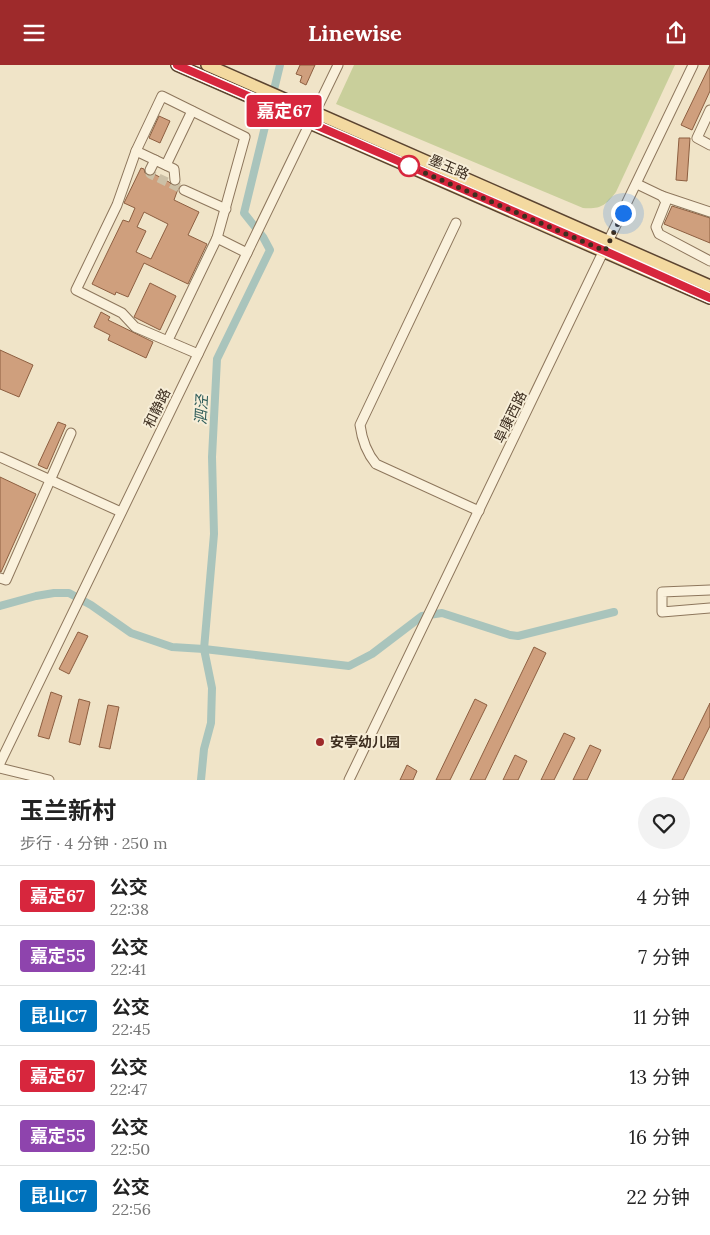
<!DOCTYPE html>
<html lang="zh">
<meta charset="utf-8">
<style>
:root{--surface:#fff;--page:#f2f2f2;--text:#222;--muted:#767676;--line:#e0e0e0;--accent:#9e2a2b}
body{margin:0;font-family:Lora,"Noto Sans SC",serif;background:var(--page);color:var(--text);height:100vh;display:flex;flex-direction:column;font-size:19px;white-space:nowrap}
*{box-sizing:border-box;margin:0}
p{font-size:16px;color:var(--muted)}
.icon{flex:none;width:28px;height:28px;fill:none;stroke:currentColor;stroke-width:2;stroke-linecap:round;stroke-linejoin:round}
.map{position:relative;height:715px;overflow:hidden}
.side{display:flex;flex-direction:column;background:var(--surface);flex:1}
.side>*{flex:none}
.badge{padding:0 10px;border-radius:4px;font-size:18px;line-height:32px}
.you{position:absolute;width:25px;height:25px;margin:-12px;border:4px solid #fff;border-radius:50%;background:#1a73e8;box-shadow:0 0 0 8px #1a73e833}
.map>.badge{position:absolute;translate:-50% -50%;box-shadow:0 0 0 2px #fff}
.round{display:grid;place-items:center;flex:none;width:52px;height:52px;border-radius:26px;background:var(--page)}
.summary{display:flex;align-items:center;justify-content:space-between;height:85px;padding:0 20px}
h1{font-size:24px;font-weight:700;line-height:38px}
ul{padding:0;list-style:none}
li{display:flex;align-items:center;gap:15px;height:60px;padding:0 20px;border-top:1px solid var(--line)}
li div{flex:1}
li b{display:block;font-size:19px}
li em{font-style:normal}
li .badge{min-width:55px;font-weight:700;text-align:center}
header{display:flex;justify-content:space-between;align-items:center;height:65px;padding:0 20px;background:var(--accent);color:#fff;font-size:22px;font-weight:700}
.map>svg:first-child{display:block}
.green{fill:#c9cf9b}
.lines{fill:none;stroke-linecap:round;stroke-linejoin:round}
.canal{stroke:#a9c4bc;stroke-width:8}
.building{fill:#cf9f7d;stroke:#8d5f41;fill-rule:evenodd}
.minor-tunnel{stroke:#ccc0a6;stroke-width:9;stroke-dasharray:9 4.5;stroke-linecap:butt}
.minor-casing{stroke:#8d765c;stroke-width:11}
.major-casing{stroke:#5b4430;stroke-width:14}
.minor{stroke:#faf1dc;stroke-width:9}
.major{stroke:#f3d9a0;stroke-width:11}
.line-casing{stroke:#fff;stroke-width:11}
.line{stroke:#d7263d;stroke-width:8}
.walk{stroke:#3d2e20;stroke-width:5;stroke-dasharray:0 9}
.stop-dot{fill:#fff;stroke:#d7263d;stroke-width:2.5}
.poi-dot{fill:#9e2a2b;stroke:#f7eed8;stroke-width:2}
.labels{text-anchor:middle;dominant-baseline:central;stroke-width:4;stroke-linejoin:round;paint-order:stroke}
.street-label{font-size:14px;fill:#3d2e20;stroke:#f7eed8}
.poi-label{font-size:14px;font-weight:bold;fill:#3d2e20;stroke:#f7eed8;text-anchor:start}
.water-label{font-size:15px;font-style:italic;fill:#2f5d5a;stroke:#f7eed8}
</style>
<header><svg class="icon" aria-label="menu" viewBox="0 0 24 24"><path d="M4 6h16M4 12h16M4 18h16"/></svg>Linewise<svg class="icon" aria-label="share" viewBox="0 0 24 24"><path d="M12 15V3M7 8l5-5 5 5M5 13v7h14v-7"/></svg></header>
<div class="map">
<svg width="710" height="715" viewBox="0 0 710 715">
<rect width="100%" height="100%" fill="#f0e4c8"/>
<!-- green -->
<path class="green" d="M354,0H675L616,127C605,141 601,144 583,143L336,39Z"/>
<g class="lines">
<!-- canal -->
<g class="canal">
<path d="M0,541L36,531L54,528H69L91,540L131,568L172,582L204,584L349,601L372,589L422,551L442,548L510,570L518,571L614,547"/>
<path d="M201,715L204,684L211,658L212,623L204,584L214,469L212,392L217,294L270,185L263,172L244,148L280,0"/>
</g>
</g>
<!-- building -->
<g class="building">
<path d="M300,0H315L306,20L300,17L302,11L296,9Z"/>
<path d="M710,0V26L692,65L681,60Z"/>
<path d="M159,51L170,56L160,78L149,73Z"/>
<path d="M679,73H690L687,116L676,115Z"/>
<path d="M141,103L144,104L145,108L148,111L154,109L169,117L172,120L179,121L174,135L199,147L188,170L207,179L188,219L144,198L128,232L116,227L115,230L92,219L123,155L129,157L135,143L124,138ZM144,147L168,159L151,194L136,187L146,166L137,162Z"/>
<path d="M672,141L710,153V178L664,159Z"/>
<path d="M150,218L176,231L160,265L134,252Z"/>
<path d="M101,247L110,252L108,255L153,277L146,293L108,275L110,270L94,262Z"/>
<path d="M0,285L33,300L19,332L0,324Z"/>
<path d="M58,357L66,360L47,404L38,400Z"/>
<path d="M0,412L36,429L1,507H0Z"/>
<path d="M78,567L88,571L69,609L59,604Z"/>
<path d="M534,582L546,588L485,715H470Z"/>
<path d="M51,627L62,631L49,674L38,671Z"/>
<path d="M79,634L90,637L80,680L69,677Z"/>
<path d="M475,634L487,640L450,715H436Z"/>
<path d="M710,638V661L683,715H672Z"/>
<path d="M108,640L119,642L110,684L99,682Z"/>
<path d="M564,668L575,673L554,715H541Z"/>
<path d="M590,680L601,685L587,715H573Z"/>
<path d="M515,690L527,696L518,715H503Z"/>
<path d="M407,700L417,706L413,715H400Z"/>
</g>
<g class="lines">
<!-- minor-tunnel -->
<path class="minor-tunnel" d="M150,105V109L184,125"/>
<defs>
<g id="minor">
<path d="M710,45L697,73L710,80"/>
<path d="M136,86L174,104L175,115"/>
<path d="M166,100L192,46"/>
<path d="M150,105L155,95"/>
<path d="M637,119L662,131L666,137L656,162L659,169L710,196"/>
<path d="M184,125L226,144"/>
<path d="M662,131L710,147"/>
<path d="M456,158L360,360C362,375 366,387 376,399L479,446"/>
<path d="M217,173L247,188"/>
<path d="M168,275L217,173L245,72L162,31L136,86L117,140L76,225L122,248L135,262L198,289"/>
<path d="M0,392L121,447"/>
<path d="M0,513L6,515L71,368"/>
<path d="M710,525L662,527V547L710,543"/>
<path d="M0,698L338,0"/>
<path d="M0,703L49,715"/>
<path d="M349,715L693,0"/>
</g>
<g id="major">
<path d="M177,0L710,233"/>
<path d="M207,0L710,221"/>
</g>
</defs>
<!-- minor casing -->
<use href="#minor" class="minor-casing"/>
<!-- major casing -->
<use href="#major" class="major-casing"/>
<!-- minor -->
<use href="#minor" class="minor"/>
<!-- major -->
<use href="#major" class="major"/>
</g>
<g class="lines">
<defs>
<path id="line" d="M177,0L605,186L710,233"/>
</defs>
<!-- line casing -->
<use href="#line" class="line-casing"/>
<!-- line -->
<use href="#line" class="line"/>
<!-- walk -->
<path class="walk" d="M409,101L605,186L623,148"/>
</g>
<!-- markers -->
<circle class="stop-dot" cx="409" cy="101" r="10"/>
<circle class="poi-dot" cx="320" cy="677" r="5"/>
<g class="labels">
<!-- street labels -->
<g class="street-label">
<text transform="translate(449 102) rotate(23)">墨玉路</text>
<text transform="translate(157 343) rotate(-64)">和静路</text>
<text transform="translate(510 352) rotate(-64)">阜康西路</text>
</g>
<!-- poi labels -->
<g class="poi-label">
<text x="330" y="677">安亭幼儿园</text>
</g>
<!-- water labels -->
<g class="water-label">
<text transform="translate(201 345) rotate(-87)">泗泾</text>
</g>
</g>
</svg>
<div class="you" style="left:623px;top:148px"></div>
<b class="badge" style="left:284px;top:46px;background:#d7263d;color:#fff">嘉定67</b>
</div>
<section class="side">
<div class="summary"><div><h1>玉兰新村</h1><p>步行 · 4 分钟 · 250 m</p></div><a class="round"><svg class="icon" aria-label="heart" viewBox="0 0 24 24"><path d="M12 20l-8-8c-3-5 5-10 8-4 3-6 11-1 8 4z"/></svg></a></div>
<ul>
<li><span class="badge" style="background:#d7263d;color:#fff">嘉定67</span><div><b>公交</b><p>22:38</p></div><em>4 分钟</em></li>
<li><span class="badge" style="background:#8e44ad;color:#fff">嘉定55</span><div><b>公交</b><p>22:41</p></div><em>7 分钟</em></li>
<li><span class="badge" style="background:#0072bc;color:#fff">昆山C7</span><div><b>公交</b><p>22:45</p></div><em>11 分钟</em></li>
<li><span class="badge" style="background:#d7263d;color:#fff">嘉定67</span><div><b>公交</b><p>22:47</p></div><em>13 分钟</em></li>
<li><span class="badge" style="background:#8e44ad;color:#fff">嘉定55</span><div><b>公交</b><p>22:50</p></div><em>16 分钟</em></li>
<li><span class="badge" style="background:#0072bc;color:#fff">昆山C7</span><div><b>公交</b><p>22:56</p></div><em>22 分钟</em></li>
</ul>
</section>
